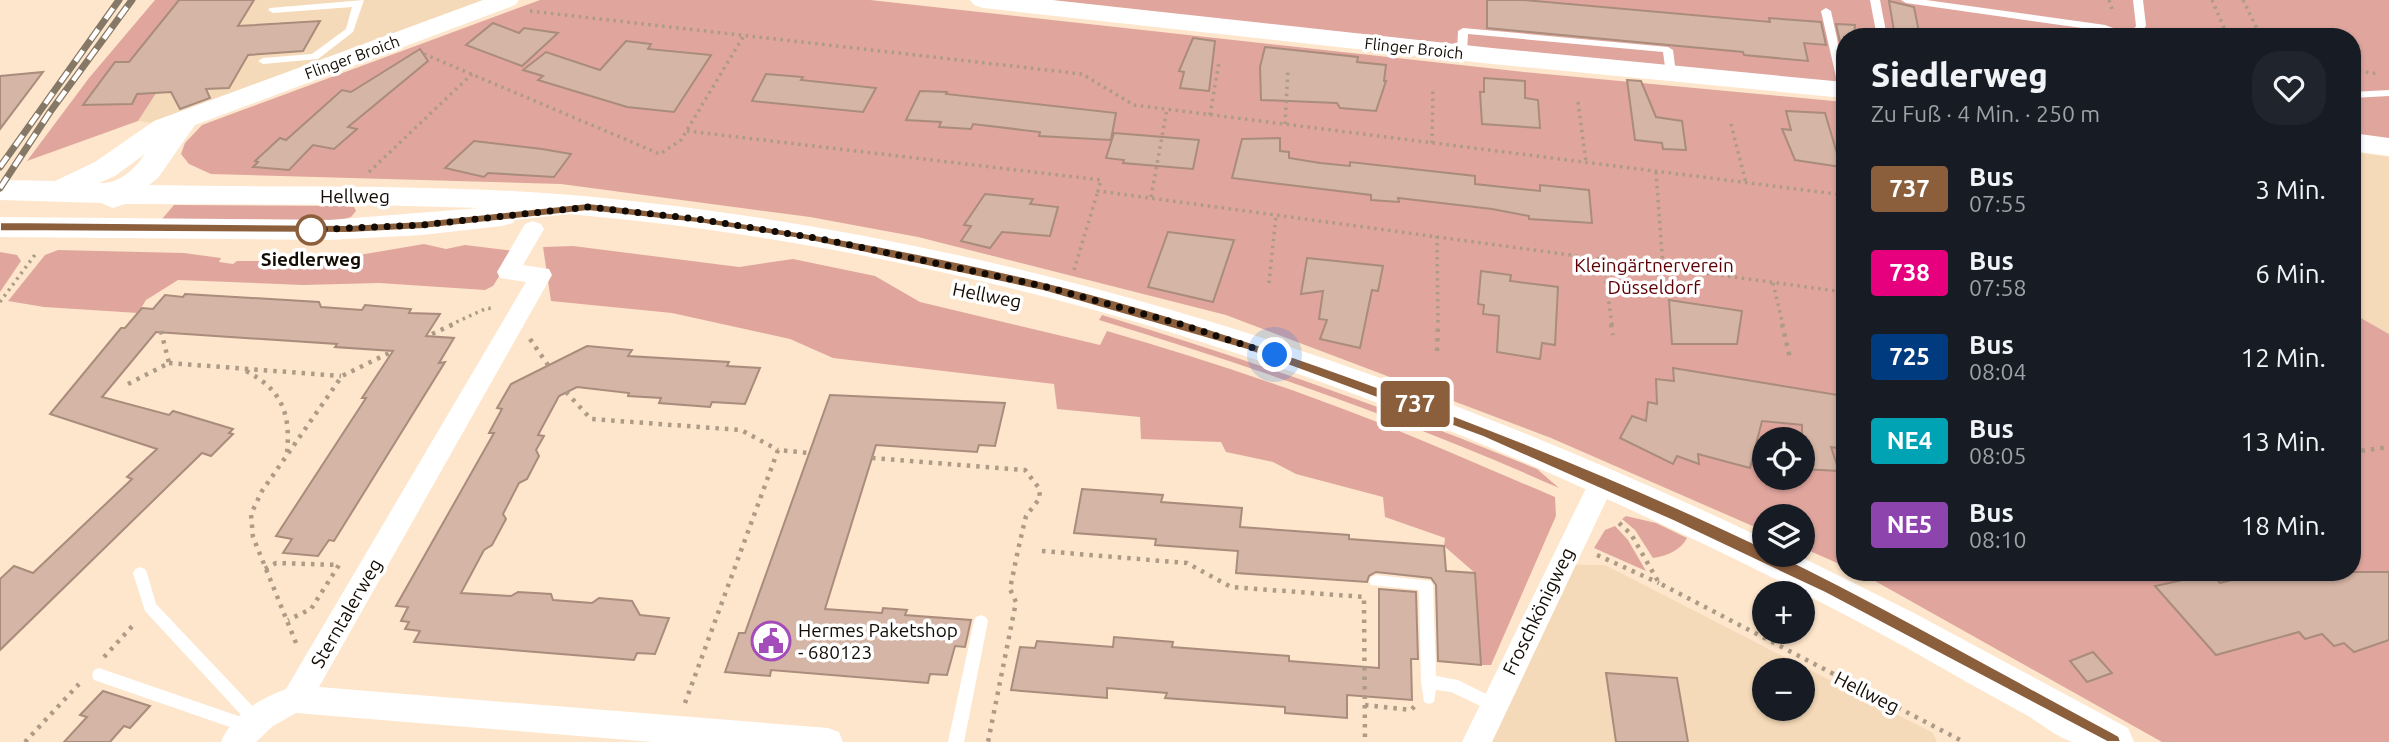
<!DOCTYPE html>
<html lang="de">
<meta charset="utf-8">
<style>
:root{--surface:#171b24;--page:#20242c;--text:#f1f3f6;--muted:#9ea1a6}
body{margin:0;font-family:Ubuntu,sans-serif;background:var(--page);color:var(--text);height:100vh;display:flex;flex-direction:column;font-size:26px;white-space:nowrap}
*{box-sizing:border-box;margin:0}
p{font-size:23px;color:var(--muted)}
.icon{flex:none;width:38px;height:38px;fill:none;stroke:currentColor;stroke-width:2;stroke-linecap:round;stroke-linejoin:round}
.map{position:relative;flex:1;overflow:hidden}
.drawer{position:absolute;left:1836px;top:28px;width:525px;height:553px;display:flex;flex-direction:column;background:var(--surface);border-radius:28px;box-shadow:0 2px 5px #0004}
.drawer>*{flex:none}
.badge{padding:0 14px;border-radius:5px;font-size:24px;line-height:46px}
.fabs{position:absolute;left:1752px;top:427px;display:grid;gap:14px}
.fabs a{display:grid;place-items:center;width:63px;height:63px;border-radius:50%;background:var(--surface);box-shadow:0 2px 5px #0004;font-size:35px}
.you{position:absolute;width:35px;height:35px;margin:-18px;border:5px solid #fff;border-radius:50%;background:#1a73e8;box-shadow:0 0 0 10px #1a73e833}
.map>.badge{position:absolute;translate:-50% -50%;box-shadow:0 0 0 4px #fff}
.round{display:grid;place-items:center;flex:none;width:74px;height:74px;border-radius:28px;background:var(--page)}
.overview{display:flex;align-items:center;justify-content:space-between;height:119px;padding:0 35px}
h1{font-size:33px;font-weight:800;line-height:52px}
ul{padding:0;list-style:none}
li{display:flex;align-items:center;gap:21px;height:84px;padding:0 35px}
li div{flex:1}
li b{display:block;font-size:26px}
li em{font-style:normal}
li .badge{min-width:77px;font-weight:700;text-align:center}
.map>svg:first-child{display:block}
.built{fill:#f5dab9;fill-rule:evenodd}
.green{fill:#e0a69e;fill-rule:evenodd}
.building{fill:#d5b5a5;stroke:#aa8c7c;stroke-width:2}
.lines{fill:none;stroke-linecap:round;stroke-linejoin:round}
.path-far1{stroke:#ad9b87;stroke-width:3.5;stroke-dasharray:2.5 4.5;stroke-linecap:butt}
.path{stroke:#ad9b87;stroke-width:4.5;stroke-dasharray:3.5 6;stroke-linecap:butt}
.lane{fill:#fff;fill-rule:evenodd}
.street{fill:#fff;fill-rule:evenodd}
.secondary{fill:#fff;fill-rule:evenodd}
.rail-casing{stroke:#867866;stroke-width:7}
.rail{stroke:#fff;stroke-width:4.5;stroke-dasharray:13;stroke-linecap:butt}
.line{fill:#8b5e3c;stroke:#fff;stroke-width:2}
.walk{stroke:#130c04;stroke-width:7;stroke-dasharray:0 12.6}
.stop-dot{fill:#fff;stroke:#8b5e3c;stroke-width:3.5}
.labels{text-anchor:middle;dominant-baseline:central;stroke-width:7;stroke-linejoin:round;paint-order:stroke}
.far-street-label{font-size:16px;fill:#130c04;stroke:#fff}
.street-label{font-size:19px;fill:#130c04;stroke:#fff}
.stop-label{font-size:19px;font-weight:bold;fill:#130c04;stroke:#fff}
.park-label{font-size:19px;fill:#5e0004;stroke:#fff}
.poi-label{font-size:19px;fill:#130c04;stroke:#fff;text-anchor:start}
</style>
<div class="map">
<svg width="2389" height="742" viewBox="0 0 2389 742">
<rect width="100%" height="100%" fill="#fde6cb"/>
<!-- built -->
<g class="built">
<path d="M217,0H486L159,124L138,121Z"/>
<path d="M2352,152L2389,157V334L2352,313Z"/>
<path d="M1567,565H1605L1933,733L1937,742H1483ZM1764,670H1802V709H1764Z"/>
</g>
<!-- green -->
<g class="green">
<path d="M155,0H217L138,121L27,161L89,78Z"/>
<path d="M540,0H870L1524,72L1844,102V566L1803,548L1802,516H1764V531L1551,438L1226,315L918,237L810,217L561,184L211,174L189,164L181,154L185,143L202,125ZM1764,439H1802V478H1764Z"/>
<path d="M1049,0H2389V140L2352,135V37H1844V83L1489,50Z"/>
<path d="M174,205L342,206L354,207L356,211L351,217L341,220L162,219Z"/>
<path d="M424,244L446,249L465,245L515,251L493,286L485,290L379,283L303,285L178,280L146,300L138,313L44,307L8,301L45,255L58,250L184,253L221,258L219,262L233,264L237,261H324Z"/>
<path d="M573,246L739,267L793,259L875,276L920,302L1100,345L1107,331C1178,352 1249,374 1319,400C1399,429 1477,464 1555,497L1556,516L1491,665H1481L1475,573L1444,546L1445,538L1385,517L1383,497L1296,474L1273,462L1226,452L1221,442L1141,439L1140,417L1057,409L1054,384L833,358L790,339L672,313L551,301L543,247Z"/>
<path d="M0,252L17,255L21,261L0,292Z"/>
<path d="M2352,313L2389,334V742H2162L1859,572H2352Z"/>
<path d="M1102,315C1250,360 1394,410 1537,469L1559,488C1409,421 1255,367 1099,320Z"/>
<path d="M1626,516L1656,523L1687,538C1681,550 1667,556 1653,558L1635,530L1622,519Z"/>
<path d="M1615,526L1628,540L1646,571L1594,548L1605,530Z"/>
</g>
<!-- building -->
<g class="building">
<path d="M179,0H254L238,26L320,21L303,51L248,55L229,88L206,89L210,98L180,109L171,92L137,94L132,104L83,105L115,62H129Z"/>
<path d="M1487,0H1524L1770,22L1769,18L1821,22L1826,45L1804,43L1808,61L1744,55L1743,52L1487,28Z"/>
<path d="M1889,1L1914,7L1920,37H1895Z"/>
<path d="M493,23L519,33L524,28L558,33L522,66L466,45Z"/>
<path d="M1836,24L1855,25L1854,37H1844V46H1841Z"/>
<path d="M1193,38L1215,41L1209,91L1180,88L1184,72L1179,71Z"/>
<path d="M626,41L651,44L648,49L711,55L674,112L627,107L538,80L543,76L523,70L546,52L600,70Z"/>
<path d="M1265,47L1358,57L1357,62L1386,65L1384,81H1386L1376,111L1340,108L1337,103L1261,100L1260,67Z"/>
<path d="M420,49L428,61L348,127L357,129L334,149L313,145L289,170L253,167L258,162L255,161L280,138L286,140L342,90L351,92Z"/>
<path d="M43,72L0,129V76Z"/>
<path d="M766,74L803,77L801,80L876,88L863,112L752,101Z"/>
<path d="M1484,78L1525,81V98L1538,100L1540,128L1482,124L1480,92H1484Z"/>
<path d="M1627,80L1641,81L1656,117L1682,121L1686,150L1663,149L1662,143L1635,140Z"/>
<path d="M920,91L947,92L946,94L1116,113L1111,140L1039,136L1040,132L973,124L971,129L939,127L941,122L906,120Z"/>
<path d="M1786,111L1825,113L1841,167L1795,160L1782,129L1791,130Z"/>
<path d="M1114,133L1199,140L1193,169L1123,163L1124,160L1106,158Z"/>
<path d="M1280,138V151L1289,152V158L1320,163L1350,166V162L1475,176V184L1540,191V185L1589,190L1592,223L1529,219V216L1492,209L1398,198L1399,202L1371,200V195L1232,178L1242,139Z"/>
<path d="M474,141L542,149L571,154L554,177L488,173L484,177L445,168Z"/>
<path d="M985,194L1033,199L1030,204L1058,207L1050,236L1002,232L990,248L961,241L971,226L964,225Z"/>
<path d="M1168,232L1234,240L1213,302L1148,287Z"/>
<path d="M1307,258L1383,266L1378,291L1372,290L1360,348L1320,339L1327,320L1319,319L1323,291L1301,294Z"/>
<path d="M1481,271L1511,275L1510,281L1558,287L1555,345L1542,343L1540,359L1497,352L1499,316L1483,314L1484,305L1478,304Z"/>
<path d="M185,294L319,302L321,307L362,310L365,305L411,309L409,313L440,314L426,336L454,338L439,363L445,362L334,541L329,540L318,556L283,553L292,539L276,536L366,398H362L393,351L335,347L337,344L156,332L102,397L169,415L173,411L233,429L229,433L233,434L211,456L202,453L0,650V579L14,566L33,573L132,479L127,477L157,449L50,414L121,328H125L142,308L153,309L165,295L183,297Z"/>
<path d="M1669,300L1742,311L1737,344H1672Z"/>
<path d="M587,346L632,350L628,356L729,362L727,366L760,368L745,404L712,402L710,407L659,403L661,398L628,396L629,393L577,387L559,396L538,435L544,436L536,450L539,456L527,479L519,483L503,514L506,519L492,545L484,550L461,593L511,596L518,592L551,594L553,600L592,603L599,598L632,601L640,615L669,618L655,654L637,653L634,660L414,642L420,631L405,629L409,622L401,621L408,607L396,606L494,433H489L502,409L497,408L511,384Z"/>
<path d="M1673,368L1844,396V449L1831,447L1839,471L1802,469V425L1762,421L1750,468L1698,454L1699,464L1677,456L1673,464L1620,438L1632,416L1646,421L1648,402L1657,404L1656,379L1674,381Z"/>
<path d="M830,395L1005,403L995,446L979,445L977,452L876,445L825,609L882,613L883,608L907,610L905,615L971,620L965,647L955,646L947,675L930,674L928,683L771,670L770,676L725,672L739,633H745Z"/>
<path d="M1082,489L1163,495L1161,502L1242,508L1240,527L1349,535V539L1444,546L1446,571L1475,573L1481,665L1438,661L1436,585L1431,578L1376,572L1369,576L1367,582L1236,573L1238,551L1155,545L1156,539L1074,533Z"/>
<path d="M2176,572H2210L2220,583L2264,572H2389V640L2354,652L2344,643L2334,646L2322,634L2305,639L2299,632L2216,655L2155,586L2183,580Z"/>
<path d="M1379,589L1416,592L1418,659H1411L1412,700L1347,695V718L1285,713V707L1165,698L1167,693L1107,688V698L1011,690L1020,647L1035,648L1037,641L1113,647L1114,637L1173,642L1172,647L1289,656V661L1379,668Z"/>
<path d="M2093,652L2112,673L2087,682L2070,661Z"/>
<path d="M1606,673L1677,678L1688,742H1616Z"/>
<path d="M103,691L150,706L130,728L124,726L110,742H64L87,717L80,715Z"/>
</g>
<g class="lines">
<!-- path-far1 -->
<g class="path-far1">
<path d="M2109,0L2113,12"/>
<path d="M2212,0L2228,37"/>
<path d="M2243,0L2261,37"/>
<path d="M530,11L1082,74L1134,105L1844,195"/>
<path d="M424,54L660,154L681,140L743,37"/>
<path d="M2352,70L2379,74"/>
<path d="M1578,102L1586,162"/>
<path d="M1210,115L1219,62"/>
<path d="M1285,124L1288,70"/>
<path d="M1731,124L1746,183"/>
<path d="M687,131L1101,180L1098,191L1844,292"/>
<path d="M1432,143L1433,87"/>
<path d="M369,172L472,74"/>
<path d="M1656,172L1663,267"/>
<path d="M1151,197L1167,109"/>
<path d="M1437,236L1438,325"/>
<path d="M1603,260L1612,325"/>
<path d="M1074,270L1098,191"/>
<path d="M1269,283L1276,215"/>
<path d="M1773,283L1783,325"/>
<path d="M0,302L37,252"/>
<path d="M450,325L487,308L495,309"/>
</g>
<!-- path -->
<g class="path">
<path d="M1611,324L1613,335"/>
<path d="M1782,324L1790,358"/>
<path d="M161,331L169,363"/>
<path d="M432,334L454,324"/>
<path d="M530,339L550,368"/>
<path d="M1437,351L1438,324"/>
<path d="M169,363L341,376"/>
<path d="M246,371C281,389 291,413 287,452"/>
<path d="M128,384L169,363"/>
<path d="M566,392L591,419L741,430L778,450"/>
<path d="M2352,452L2389,447"/>
<path d="M872,458L1025,470L1039,488L1040,498L1026,516L1018,550L1010,589L1016,602L988,742"/>
<path d="M1619,523L1631,534L1659,583L1964,742"/>
<path d="M1042,551L1187,563L1231,587L1364,597L1365,742"/>
<path d="M1597,555L1659,583"/>
<path d="M265,569L276,563L339,565L311,609L288,620"/>
<path d="M296,643L253,537L251,514L262,491L342,376L389,353"/>
<path d="M104,657L136,622"/>
<path d="M685,703L778,450L809,453"/>
<path d="M1365,705L1411,710L1415,706"/>
<path d="M25,742L79,684"/>
</g>
<!-- lane -->
<g class="lane">
<path d="M364,0L353,32L318,59L263,64L258,61L263,58L312,54L346,29L352,7L273,13L268,10L270,8Z"/>
<path d="M1870,0H1880L1887,37H1877Z"/>
<path d="M1901,0H1926L2105,25L2130,34L2136,26L2133,0H2143L2146,26L2138,37H2119L2103,31L1906,3Z"/>
<path d="M1826,8L1831,11L1844,71V93L1839,90L1821,11Z"/>
<path d="M1463,28L1668,47L1673,50L1676,74L1671,77L1666,74L1663,52L1468,34L1467,53L1462,56L1457,53L1458,31Z"/>
<path d="M2389,90V96L2352,98V92Z"/>
<path d="M140,567L145,569L147,573L156,604L260,714L263,719L260,724L254,726L252,731L247,733L94,680L92,675L94,670L99,668L244,718L145,611L133,573L135,569Z"/>
<path d="M1376,575L1431,581L1433,585L1436,676L1458,680L1498,700L1500,705L1498,710L1493,712L1451,692L1436,690L1434,702L1429,704L1424,702L1421,682L1419,590L1371,585L1369,581L1371,577Z"/>
<path d="M981,615L986,617L988,621L964,742H948L974,621L976,617Z"/>
</g>
<!-- street -->
<g class="street">
<path d="M533,221L541,224L544,229L523,265L549,269L552,275L319,687L828,728L839,732L843,742H653L296,713L273,726L256,742H221C232,715 259,699 286,689L526,282L500,278L497,272L525,224Z"/>
<path d="M1602,471L1611,474L1615,482L1492,742H1462L1593,474Z"/>
</g>
<!-- secondary -->
<g class="secondary">
<path d="M483,0H519L515,5L195,125L158,178L149,185C298,188 445,183 594,197C1000,236 1397,363 1764,539V555H1797L1914,613L2128,728L2134,742C2116,742 2091,742 2073,742C2058,738 2041,724 2028,716C1988,694 1947,671 1907,648C1796,587 1681,532 1565,480C1235,333 875,233 513,210L517,216L513,223L502,226L422,235L329,240L0,237V217L329,220L480,208L373,205L125,204L113,208L101,203L0,200V180L55,181L95,162L154,121ZM145,154C134,170 119,184 99,183L115,176Z"/>
<path d="M970,0H1052L1492,48L1844,82V98L1492,64L983,8L974,5Z"/>
<path d="M2352,133L2389,138V156L2352,151Z"/>
</g>
<defs>
<g id="rail">
<path d="M0,167L119,0"/>
<path d="M0,188L50,112L132,0"/>
</g>
</defs>
<!-- rail casing -->
<use href="#rail" class="rail-casing"/>
<!-- rail -->
<use href="#rail" class="rail"/>
</g>
<!-- line -->
<path class="line" d="M588,203C740,220 891,245 1040,281C1152,308 1262,345 1369,384C1528,442 1686,507 1837,584C1932,633 2025,686 2119,736L2121,742H2107L1825,593L1673,521L1483,437L1247,350L1043,291L801,239L698,223L588,211L422,229L349,233L0,231V222L349,225L422,221Z"/>
<g class="lines">
<!-- walk -->
<path class="walk" d="M311,230H305L422,225L588,207L698,219L827,240L1043,286L1180,324L1275,355"/>
</g>
<!-- icons -->
<defs>
<symbol id="civic-ring" viewBox="-11 -11 22 22"><circle r="9.5" fill="#fff" stroke="#a44cb9" stroke-width="1.5"/><path d="M-.6-6.5H3V-4.5H.6V-3L4-1V1h2V6H-6V1h2V-1L-.6-3ZM-1.2 2.5V6h2.4V2.5Z" fill="#a44cb9"/></symbol>
</defs>
<g fill-rule="evenodd">
<use href="#civic-ring" x="749" y="619" width="44" height="44"/>
</g>
<!-- markers -->
<circle class="stop-dot" cx="311" cy="230" r="14"/>
<g class="labels">
<!-- far-street labels -->
<g class="far-street-label">
<text transform="translate(1414 48) rotate(6)">Flinger Broich</text>
<text transform="translate(352 57) rotate(-20)">Flinger Broich</text>
</g>
<!-- street labels -->
<g class="street-label">
<text x="355" y="196">Hellweg</text>
<text transform="translate(987 295) rotate(11)">Hellweg</text>
<text transform="translate(1538 611) rotate(-64)">Froschkönigweg</text>
<text transform="translate(346 613) rotate(-60)">Sterntalerweg</text>
<text transform="translate(1867 692) rotate(27)">Hellweg</text>
</g>
<!-- stop labels -->
<g class="stop-label">
<text x="311" y="259">Siedlerweg</text>
</g>
<!-- park labels -->
<g class="park-label">
<text x="1654" y="265">Kleingärtnerverein<tspan x="1654" dy="22">Düsseldorf</tspan></text>
</g>
<!-- poi labels -->
<g class="poi-label">
<text x="798" y="630">Hermes Paketshop<tspan x="798" dy="22">- 680123</tspan></text>
</g>
</g>
</svg>
<div class="fabs">
<a><svg class="icon" aria-label="locate" viewBox="0 0 24 24"><circle cx="12" cy="12" r="6"/><path d="M12 2v4M12 18v4M2 12h4M18 12h4"/></svg></a>
<a><svg class="icon" aria-label="layers" viewBox="0 0 24 24"><path d="M12 4l9 5-9 5-9-5zM3 14l9 5 9-5"/></svg></a>
<a>+</a>
<a>−</a>
</div>
<div class="you" style="left:1275px;top:355px"></div>
<b class="badge" style="left:1415px;top:404px;background:#8b5e3c;color:#fff">737</b>
<section class="drawer">
<div class="overview"><div><h1>Siedlerweg</h1><p>Zu Fuß · 4 Min. · 250 m</p></div><a class="round"><svg class="icon" aria-label="heart" viewBox="0 0 24 24"><path d="M12 20l-8-8c-3-5 5-10 8-4 3-6 11-1 8 4z"/></svg></a></div>
<ul>
<li><span class="badge" style="background:#8b5e3c;color:#fff">737</span><div><b>Bus</b><p>07:55</p></div><em>3 Min.</em></li>
<li><span class="badge" style="background:#e6007e;color:#fff">738</span><div><b>Bus</b><p>07:58</p></div><em>6 Min.</em></li>
<li><span class="badge" style="background:#003b80;color:#fff">725</span><div><b>Bus</b><p>08:04</p></div><em>12 Min.</em></li>
<li><span class="badge" style="background:#00a3b4;color:#fff">NE4</span><div><b>Bus</b><p>08:05</p></div><em>13 Min.</em></li>
<li><span class="badge" style="background:#8e44ad;color:#fff">NE5</span><div><b>Bus</b><p>08:10</p></div><em>18 Min.</em></li>
</ul>
</section>
</div>
